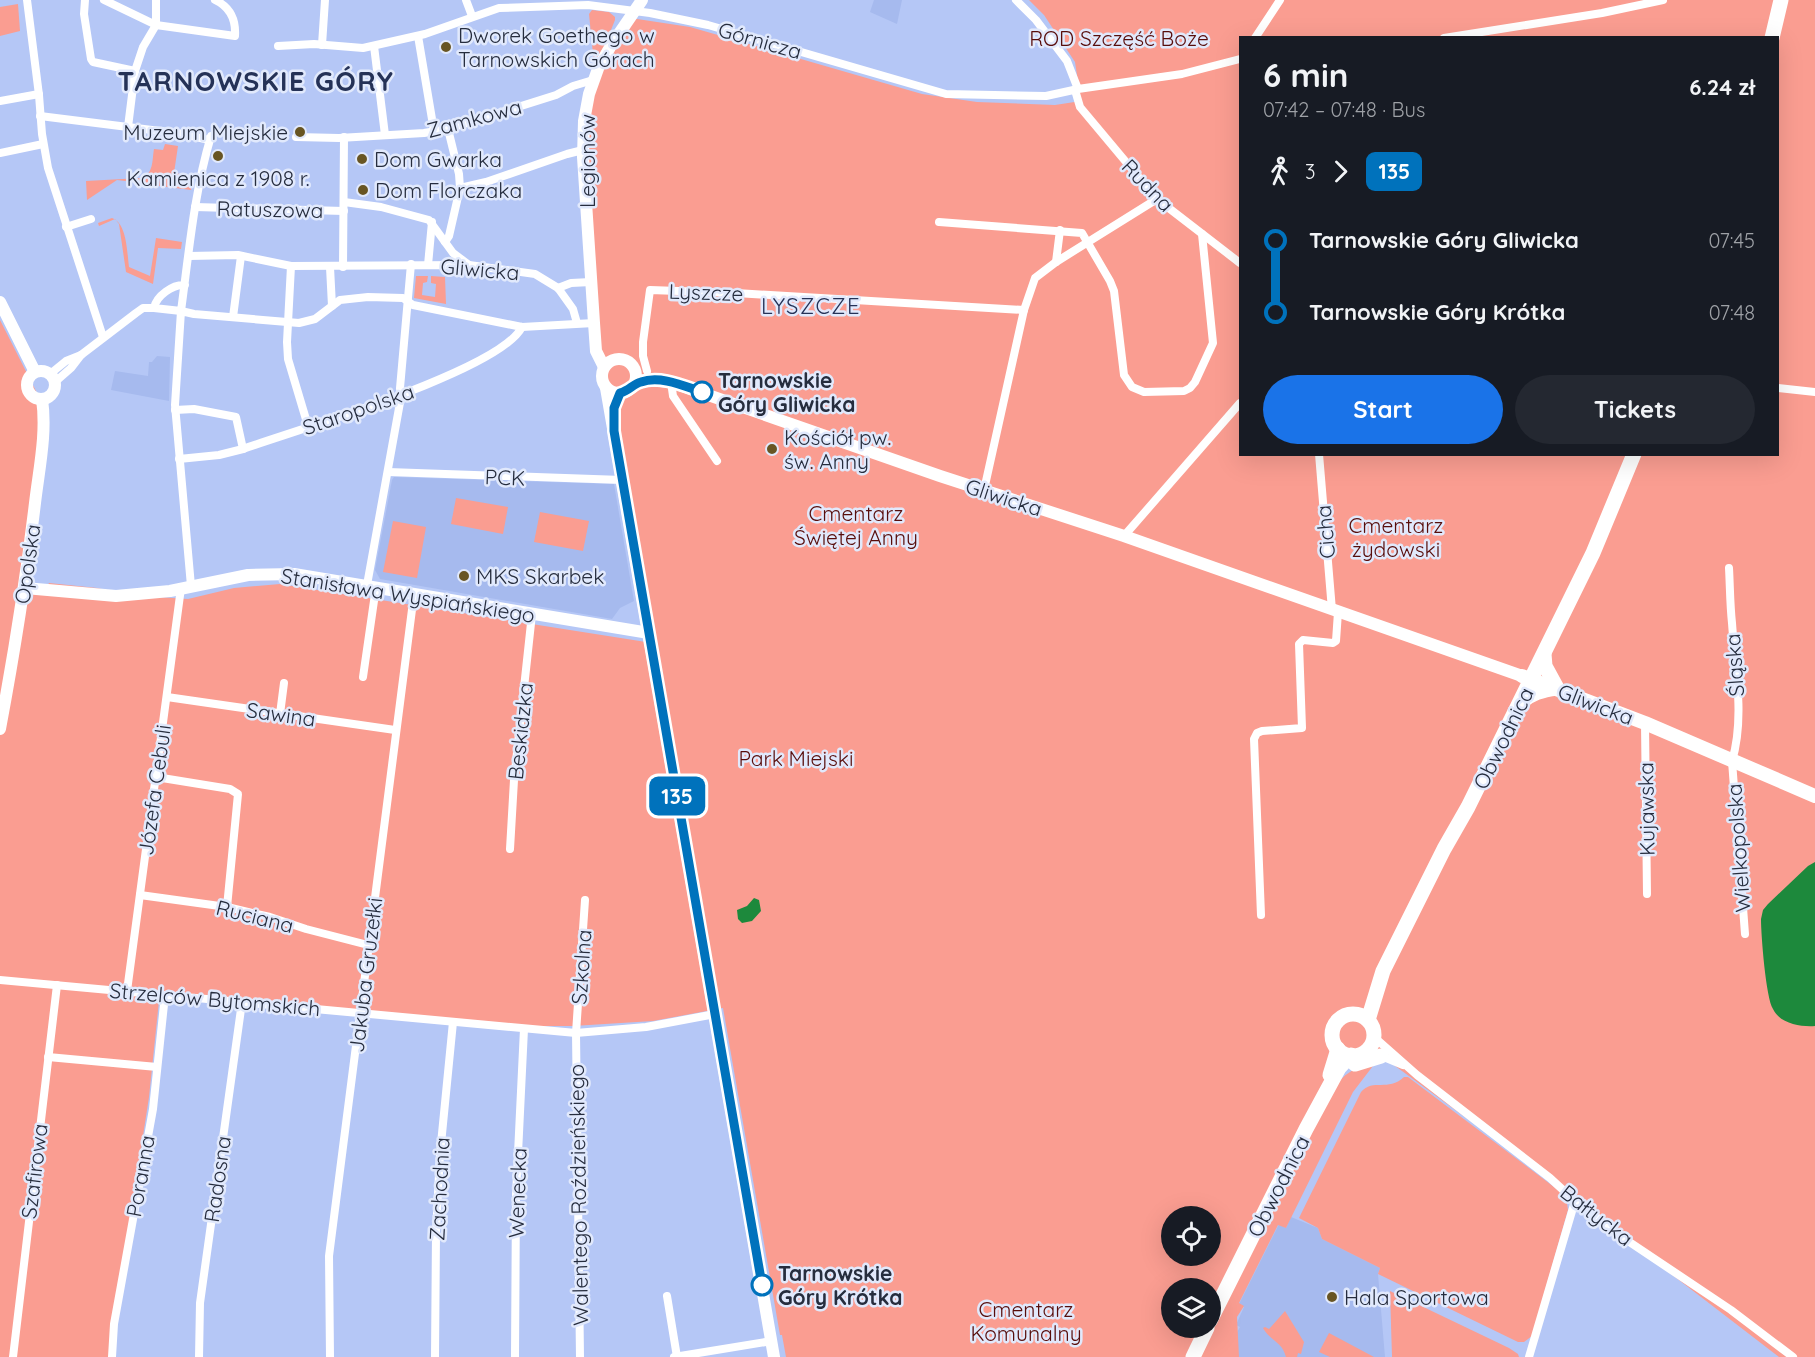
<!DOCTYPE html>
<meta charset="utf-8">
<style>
:root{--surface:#171b24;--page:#242831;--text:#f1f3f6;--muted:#9ea1a6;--accent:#1a73e8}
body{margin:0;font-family:Quicksand,sans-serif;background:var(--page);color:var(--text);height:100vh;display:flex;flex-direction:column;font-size:22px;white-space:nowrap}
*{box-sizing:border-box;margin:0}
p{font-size:20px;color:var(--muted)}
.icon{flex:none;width:33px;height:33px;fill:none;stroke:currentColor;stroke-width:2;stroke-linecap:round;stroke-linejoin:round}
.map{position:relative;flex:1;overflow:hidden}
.details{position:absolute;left:1239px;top:36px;width:540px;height:420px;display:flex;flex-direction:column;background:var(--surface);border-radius:0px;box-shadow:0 6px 24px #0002}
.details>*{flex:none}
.badge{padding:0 12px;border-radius:9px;font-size:21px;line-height:39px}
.tools{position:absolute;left:1161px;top:1206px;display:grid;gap:12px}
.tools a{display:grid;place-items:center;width:60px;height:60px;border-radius:50%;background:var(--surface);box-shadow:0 6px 24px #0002;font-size:30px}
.map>.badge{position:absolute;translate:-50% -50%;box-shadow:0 0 0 3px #fff}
.legs{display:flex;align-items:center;gap:9px;height:66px;padding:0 24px;font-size:20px}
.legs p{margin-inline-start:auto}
.head{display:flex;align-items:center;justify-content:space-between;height:102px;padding:0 24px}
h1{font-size:33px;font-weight:700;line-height:45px}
.action{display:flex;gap:12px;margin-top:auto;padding:12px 24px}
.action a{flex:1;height:69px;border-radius:36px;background:var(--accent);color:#fff;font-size:24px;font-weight:700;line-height:69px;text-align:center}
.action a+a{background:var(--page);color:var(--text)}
ul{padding:0 24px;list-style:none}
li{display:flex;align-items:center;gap:21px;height:72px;font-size:22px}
li i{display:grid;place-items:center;width:9px;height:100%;margin:0 8px;background:currentColor}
li i::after{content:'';width:15px;height:15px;margin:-8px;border:4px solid;border-radius:50%;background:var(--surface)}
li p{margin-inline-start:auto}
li:first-child i{background:linear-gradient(#0000 50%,currentColor 0)}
li:last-child i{background:linear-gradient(currentColor 50%,#0000 0)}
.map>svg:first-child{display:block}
.built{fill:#a6baee}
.green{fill:#fa9d91;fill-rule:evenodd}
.water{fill:#1d893c}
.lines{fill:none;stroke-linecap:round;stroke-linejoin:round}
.street{stroke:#fff;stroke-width:8}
.secondary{stroke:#fff;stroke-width:12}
.primary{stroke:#fff;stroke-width:14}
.highway{stroke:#fff;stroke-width:15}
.line-1-casing{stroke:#fff;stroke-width:14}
.line-1{stroke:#0072bc;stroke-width:9}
.poi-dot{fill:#685523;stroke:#e1e9fc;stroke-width:2}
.stop-1-dot{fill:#fff;stroke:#0072bc;stroke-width:3}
.labels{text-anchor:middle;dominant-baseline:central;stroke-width:5;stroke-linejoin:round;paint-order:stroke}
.poi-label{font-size:21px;fill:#262d3e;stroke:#e1e9fc;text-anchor:start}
.park-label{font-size:21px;fill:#580d0b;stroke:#e1e9fc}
.street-label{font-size:21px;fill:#262d3e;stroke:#e1e9fc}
.stop-label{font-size:21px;font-weight:bold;fill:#262d3e;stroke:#e1e9fc;text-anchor:start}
.neighbourhood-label{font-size:22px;letter-spacing:1.5px;fill:#253257;stroke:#e1e9fc}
.district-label{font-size:27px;font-weight:bold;letter-spacing:1.5px;fill:#253257;stroke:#e1e9fc}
</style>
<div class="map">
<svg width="1815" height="1357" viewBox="0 0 1815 1357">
<rect width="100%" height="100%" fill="#b5c7f6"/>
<!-- built -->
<g class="built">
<path d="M874,0H902L897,24L870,12Z"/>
<path d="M157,356L170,357L169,401L111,390L115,371L148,376L149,362H152Z"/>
<path d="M394,477L614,484L634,601L620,608L612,619L380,579L375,570L392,480Z"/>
<path d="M1291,1217L1318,1228L1322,1239L1380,1268L1378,1274L1385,1357H1223L1240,1327L1236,1325L1244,1307L1239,1304L1279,1224L1286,1228Z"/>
</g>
<!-- green -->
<g class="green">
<path d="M1029,0H1815V1357H1779L1502,1144L1365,1044L1356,1050L1345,1048L1337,1084C1348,1070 1359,1067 1376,1062L1353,1092L1286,1228L1278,1225L1239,1303L1244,1306L1237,1317L1239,1357H786L782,1335H780L723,1008L653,1021L573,1026H502L160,991L149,1097L109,1357H0V320L43,405L21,583L48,585L49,583L97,588L127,595L188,599L234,588L280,584L646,642L590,322L579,116L624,17L690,27L922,94L977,102L1055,105L1081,101L1075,62L1044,15ZM1240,38H1778V454H1240ZM1172,1216H1210V1256H1172ZM1172,1288H1210V1328H1172Z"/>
<path d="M18,4L20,31L0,36V7Z"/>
<path d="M592,10L609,12L615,17V20L605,45L594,64L589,14Z"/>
<path d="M165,144L178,146L174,173L194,176L191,190L159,186L160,178L152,177L150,184L117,180L87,200L86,181L141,178C154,174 152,160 154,149L163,150Z"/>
<path d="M112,218C127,223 127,252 129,267L150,276L156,238L182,242L181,249L158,248L153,284L126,272L119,224L115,219L99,226L98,223Z"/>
<path d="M416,276H428L427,282L423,283L422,295L435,297L436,284L431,283V276L445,277L446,304L414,298Z"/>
<path d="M456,498L508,507L503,534L451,524Z"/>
<path d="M540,512L589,521L583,551L534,542Z"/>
<path d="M393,521L426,527L417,578L383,572Z"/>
<path d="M1404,1077H1408L1566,1196L1568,1210L1532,1336L1524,1342H1518L1378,1274L1380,1268L1322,1239L1318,1228L1299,1218L1361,1092C1373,1078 1388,1092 1404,1077Z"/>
<path d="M1390,1291L1509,1348L1518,1354L1519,1357H1392Z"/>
<path d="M1285,1311L1304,1342L1301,1354L1298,1353L1297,1357H1286C1282,1341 1270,1341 1263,1328L1265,1327L1269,1329Z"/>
<path d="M1329,1333L1374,1357H1330L1319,1352Z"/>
</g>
<!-- water -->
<g class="water">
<path d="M1815,862V1026C1801,1027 1780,1024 1773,1009C1766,998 1761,935 1761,919L1763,910L1768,904L1808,866Z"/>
<path d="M754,898L759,900L761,911L752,921L742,923L738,919L737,910L747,906Z"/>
</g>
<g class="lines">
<!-- street -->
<g class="street">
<path d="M27,0L39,95L42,134L48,168L103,337"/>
<path d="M85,0L84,14L91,59L93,62L135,71"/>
<path d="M104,0L156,25L235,36C236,20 230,7 215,0"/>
<path d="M466,0L472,16"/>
<path d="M1016,0L1036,20L1067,61L1078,89"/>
<path d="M418,36L434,131"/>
<path d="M1255,38L1280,0"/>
<path d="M1444,38L1602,13L1663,0"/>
<path d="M322,45L325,0"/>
<path d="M278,46L314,44L363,48L425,34L499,8L588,5L650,13L708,25L946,94L1046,96L1078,89L1182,74L1240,59"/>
<path d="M374,46L385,135"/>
<path d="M1075,90L1080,107L1157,199L1240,263"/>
<path d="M0,101L39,94"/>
<path d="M40,116L184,134L209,140"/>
<path d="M128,127L135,71L143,47L156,25V0"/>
<path d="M296,137L339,138L424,133L448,129L556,95L573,86L593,80"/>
<path d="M0,153L43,144"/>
<path d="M460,188L486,182L567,154L583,150"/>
<path d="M344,202L381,207L429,220L453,253L469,265"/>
<path d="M195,207L344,211"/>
<path d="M939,222L1082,233L1110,281L1114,291L1124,375L1132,387L1144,392L1184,391L1190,388L1195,382L1213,343L1202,234"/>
<path d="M66,227L91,219"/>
<path d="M445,242L449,236L460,188L459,174L448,129"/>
<path d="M189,256L238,255L291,266L469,265L535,274L558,288L573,309L577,323"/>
<path d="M1056,262L1060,230"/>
<path d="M428,265L432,222"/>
<path d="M291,266L287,342L288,359L308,426"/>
<path d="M330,267L332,306"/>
<path d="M343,267L344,137"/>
<path d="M185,285C173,284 156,296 154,308L181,311C189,252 194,193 211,136"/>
<path d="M558,288L571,283L591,282"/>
<path d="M233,317L241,256"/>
<path d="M647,371L643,356V342L650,290L736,293L1024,310"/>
<path d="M50,374L66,361L81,355"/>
<path d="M55,382L71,368L81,355L136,313L143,308H154"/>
<path d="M671,382L673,396L717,461"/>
<path d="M1778,388L1815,392"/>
<path d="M175,410L194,409L236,417L243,449"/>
<path d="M1319,454L1332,610"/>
<path d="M179,459L219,455L243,449C296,430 500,371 522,327"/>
<path d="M388,472L622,480"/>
<path d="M984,490L1024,310L1035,278L1056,262L1157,199"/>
<path d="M1124,536L1240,403"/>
<path d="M1729,568C1730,586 1730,605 1732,623C1735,668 1745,718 1732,761L1745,934"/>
<path d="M367,585L401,397L400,388L411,264"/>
<path d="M191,586L175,405L181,311L194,314L299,323L315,319L340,300L368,297L403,298L413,305L522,327L594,323"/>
<path d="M363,677L376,587"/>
<path d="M167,697L395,730"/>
<path d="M280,714L284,683"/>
<path d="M1645,723L1647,894"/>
<path d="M156,777L230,789L238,794L227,907"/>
<path d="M510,849L514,780L532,614"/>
<path d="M140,895L227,907L270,917L306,929L368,945"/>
<path d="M1261,915L1254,739L1257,733L1262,731L1302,728L1299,644L1303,640L1333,643L1336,641L1338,612"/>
<path d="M0,980L576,1033L646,1027L715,1014"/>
<path d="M127,991L181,588"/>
<path d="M1374,1037L1417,1075L1550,1178L1575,1201L1586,1208L1613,1231L1731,1310L1793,1357"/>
<path d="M1367,1050L1403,1065"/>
<path d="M48,1057L157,1067"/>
<path d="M667,1296L677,1357"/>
<path d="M13,1357L57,985"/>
<path d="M112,1357L114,1324L153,1109L165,995"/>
<path d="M199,1357L200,1303L242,1002"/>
<path d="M330,1357L329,1256L414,594"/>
<path d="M435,1357L436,1233L440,1154L453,1022"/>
<path d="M515,1357L516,1195L524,1029"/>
<path d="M580,1357L576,1033L585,900"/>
<path d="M674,1357L772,1341"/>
<path d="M1529,1357L1575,1201"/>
</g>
<!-- secondary -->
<g class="secondary">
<path d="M0,302L35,372"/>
<circle cx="619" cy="376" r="17"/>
<path d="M604,367L596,351L594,323L583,157L584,121L589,94L599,66L612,44L642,0"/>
<circle cx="41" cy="385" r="14"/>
<path d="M635,384L644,380L671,382L940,476L1124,536L1522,676"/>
<path d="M606,388L774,1357"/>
<path d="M25,588L116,596L170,591L248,575L294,574L649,633"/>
<path d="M0,729C14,654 26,579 35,503C39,469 47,433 42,399"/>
</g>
<!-- primary -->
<path class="primary" d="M1522,676L1645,723L1815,796"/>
<!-- highway -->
<g class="highway">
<path d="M1772,38L1781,0"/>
<path d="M1520,703C1531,693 1542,690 1557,688L1545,666L1544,654"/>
<circle cx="1353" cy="1035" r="21"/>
<path d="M1368,1020L1383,971L1444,849L1468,807L1593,553L1634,454"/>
<path d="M1355,1064L1381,1056"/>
<path d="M1330,1075L1338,1049"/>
<path d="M1210,1321L1306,1129L1339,1068L1351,1055"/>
<path d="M1193,1357L1207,1328"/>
</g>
</g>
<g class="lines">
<defs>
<path id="line-1" d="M702,392C684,386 660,375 641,382C633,384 629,391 620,393L614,408V431L762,1285"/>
</defs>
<!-- line-1 casing -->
<use href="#line-1" class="line-1-casing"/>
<!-- line-1 -->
<use href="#line-1" class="line-1"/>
</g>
<!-- markers -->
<g class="poi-dot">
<circle cx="446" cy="47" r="6"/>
<circle cx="300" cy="132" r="6"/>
<circle cx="218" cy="156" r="6"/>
<circle cx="362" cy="159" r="6"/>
<circle cx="363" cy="190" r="6"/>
<circle cx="772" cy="449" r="6"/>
<circle cx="464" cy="576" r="6"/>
<circle cx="1332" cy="1297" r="6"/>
</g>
<g class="stop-1-dot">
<circle cx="702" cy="392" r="10"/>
<circle cx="762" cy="1285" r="10"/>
</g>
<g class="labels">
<!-- poi labels -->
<g class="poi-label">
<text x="458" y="35">Dworek Goethego w<tspan x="458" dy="24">Tarnowskich Górach</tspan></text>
<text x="288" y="132" text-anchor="end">Muzeum Miejskie</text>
<text x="374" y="159">Dom Gwarka</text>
<text x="218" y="178" text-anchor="middle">Kamienica z 1908 r.</text>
<text x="375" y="190">Dom Florczaka</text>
<text x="784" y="437">Kościół pw.<tspan x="784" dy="24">św. Anny</tspan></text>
<text x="476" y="576">MKS Skarbek</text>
<text x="1344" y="1297">Hala Sportowa</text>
</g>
<!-- park labels -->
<g class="park-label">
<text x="1119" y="38">ROD Szczęść Boże</text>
<text x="856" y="513">Cmentarz<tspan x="856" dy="24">Świętej Anny</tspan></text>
<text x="1396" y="525">Cmentarz<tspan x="1396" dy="24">żydowski</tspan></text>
<text x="796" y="758">Park Miejski</text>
<text x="1026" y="1309">Cmentarz<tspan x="1026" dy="24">Komunalny</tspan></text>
</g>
<!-- street labels -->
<g class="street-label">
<text transform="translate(760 40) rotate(16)">Górnicza</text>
<text transform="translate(474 118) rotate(-15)">Zamkowa</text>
<text transform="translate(587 161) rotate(-90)">Legionów</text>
<text transform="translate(1148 185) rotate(46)">Rudna</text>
<text transform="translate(270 209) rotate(1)">Ratuszowa</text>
<text transform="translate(480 269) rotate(5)">Gliwicka</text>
<text transform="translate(706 292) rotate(2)">Lyszcze</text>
<text transform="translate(358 409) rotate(-19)">Staropolska</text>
<text transform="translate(505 477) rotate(2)">PCK</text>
<text transform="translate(1004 497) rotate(18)">Gliwicka</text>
<text transform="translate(1325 532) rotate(-95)">Cicha</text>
<text transform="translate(27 564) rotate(-82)">Opolska</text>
<text transform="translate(408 595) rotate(9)">Stanisława Wyspiańskiego</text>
<text transform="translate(1734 665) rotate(-94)">Śląska</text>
<text transform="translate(1596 704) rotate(21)">Gliwicka</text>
<text transform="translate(281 714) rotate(8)">Sawina</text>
<text transform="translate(520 731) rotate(-84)">Beskidzka</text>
<text transform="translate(1503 738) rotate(-64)">Obwodnica</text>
<text transform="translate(154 790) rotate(-82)">Józefa Cebuli</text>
<text transform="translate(1646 809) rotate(-91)">Kujawska</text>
<text transform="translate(1738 848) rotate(-94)">Wielkopolska</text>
<text transform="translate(255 916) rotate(14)">Ruciana</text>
<text transform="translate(581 967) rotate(-86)">Szkolna</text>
<text transform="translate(365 975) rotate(-83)">Jakuba Gruzełki</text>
<text transform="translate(215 999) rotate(5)">Strzelców Bytomskich</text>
<text transform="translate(34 1171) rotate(-83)">Szafirowa</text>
<text transform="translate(140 1176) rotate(-80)">Poranna</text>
<text transform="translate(217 1179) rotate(-82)">Radosna</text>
<text transform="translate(1278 1186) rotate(-63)">Obwodnica</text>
<text transform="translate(439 1189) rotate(-87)">Zachodnia</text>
<text transform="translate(517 1193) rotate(-88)">Wenecka</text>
<text transform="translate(578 1195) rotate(-91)">Walentego Roździeńskiego</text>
<text transform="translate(1597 1215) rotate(38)">Bałtycka</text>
</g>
<!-- stop labels -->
<g class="stop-label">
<text x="718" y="380">Tarnowskie<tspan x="718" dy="24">Góry Gliwicka</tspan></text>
<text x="778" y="1273">Tarnowskie<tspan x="778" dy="24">Góry Krótka</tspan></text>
</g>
<!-- neighbourhood labels -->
<g class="neighbourhood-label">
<text x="811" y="306">LYSZCZE</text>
</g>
<!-- district labels -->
<g class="district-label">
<text x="256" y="81">TARNOWSKIE GÓRY</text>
</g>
</g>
</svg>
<div class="tools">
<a><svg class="icon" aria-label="locate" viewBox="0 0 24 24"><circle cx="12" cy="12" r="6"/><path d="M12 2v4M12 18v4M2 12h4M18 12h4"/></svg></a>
<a><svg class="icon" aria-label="layers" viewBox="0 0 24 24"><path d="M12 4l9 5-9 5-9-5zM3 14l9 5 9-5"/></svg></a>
</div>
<b class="badge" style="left:677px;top:796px;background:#0072bc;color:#fff">135</b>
<section class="details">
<div class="head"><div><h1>6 min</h1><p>07:42 – 07:48 · Bus</p></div><b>6.24 zł</b></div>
<div class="legs"><svg class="icon" aria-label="walk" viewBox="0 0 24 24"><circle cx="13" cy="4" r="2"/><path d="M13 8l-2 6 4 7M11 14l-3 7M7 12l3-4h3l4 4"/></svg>3<svg class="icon" aria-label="forward" viewBox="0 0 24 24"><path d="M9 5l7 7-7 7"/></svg><b class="badge" style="background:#0072bc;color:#fff">135</b></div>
<ul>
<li><i style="color:#0072bc"></i><b>Tarnowskie Góry Gliwicka</b><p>07:45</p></li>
<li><i style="color:#0072bc"></i><b>Tarnowskie Góry Krótka</b><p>07:48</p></li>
</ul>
<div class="action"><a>Start</a><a>Tickets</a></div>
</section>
</div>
